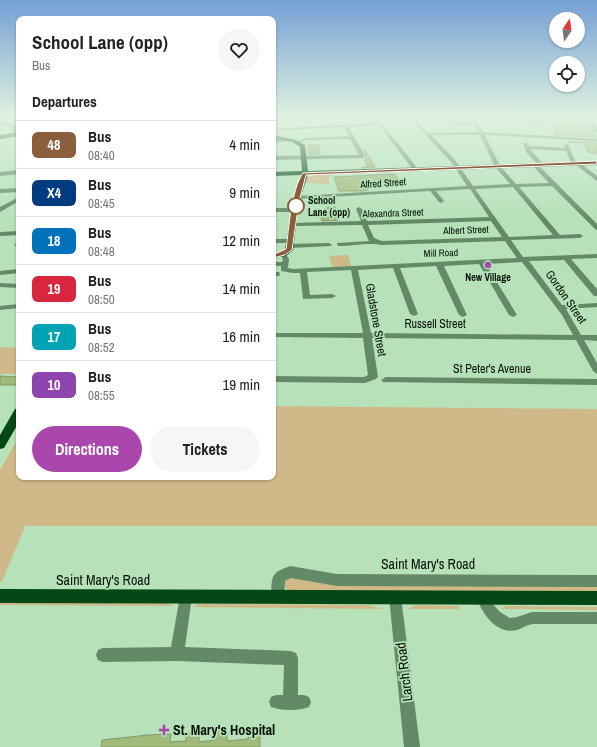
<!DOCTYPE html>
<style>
:root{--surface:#fff;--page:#f6f6f6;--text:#222;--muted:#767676;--line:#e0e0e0;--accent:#aa47ad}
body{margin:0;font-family:"Archivo Narrow",sans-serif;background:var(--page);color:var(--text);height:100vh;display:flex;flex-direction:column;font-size:15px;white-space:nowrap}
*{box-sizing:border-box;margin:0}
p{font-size:13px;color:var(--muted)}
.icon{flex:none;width:22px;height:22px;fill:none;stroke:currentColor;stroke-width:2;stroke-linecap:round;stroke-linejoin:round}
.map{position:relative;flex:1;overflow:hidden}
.details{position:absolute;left:16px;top:16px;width:260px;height:464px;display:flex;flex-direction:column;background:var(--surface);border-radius:8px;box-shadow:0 1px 3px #0004}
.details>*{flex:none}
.badge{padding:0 8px;border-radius:6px;font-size:14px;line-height:26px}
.needle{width:26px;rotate:14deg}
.fabs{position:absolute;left:549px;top:12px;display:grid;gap:8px}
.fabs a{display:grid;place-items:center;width:36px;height:36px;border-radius:50%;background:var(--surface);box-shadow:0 1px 3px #0004;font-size:20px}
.map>.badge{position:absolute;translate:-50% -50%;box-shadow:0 0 0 2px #fff}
h2{padding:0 16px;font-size:15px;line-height:36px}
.round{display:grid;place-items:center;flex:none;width:42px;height:42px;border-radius:21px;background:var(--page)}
.head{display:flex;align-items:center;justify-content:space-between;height:68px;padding:0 16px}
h1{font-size:19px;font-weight:700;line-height:30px}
.action{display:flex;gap:8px;margin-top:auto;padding:8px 16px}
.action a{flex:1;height:46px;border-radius:24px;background:var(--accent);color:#fff;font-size:16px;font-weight:700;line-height:46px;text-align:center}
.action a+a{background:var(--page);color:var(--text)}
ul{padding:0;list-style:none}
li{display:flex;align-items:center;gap:12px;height:48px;padding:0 16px;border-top:1px solid var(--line)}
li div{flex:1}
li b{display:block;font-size:15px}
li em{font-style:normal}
li .badge{min-width:44px;font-weight:700;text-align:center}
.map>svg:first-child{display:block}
.green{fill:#cfb988}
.building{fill:#9fba79;stroke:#859869}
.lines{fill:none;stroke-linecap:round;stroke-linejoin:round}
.minor{fill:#638a66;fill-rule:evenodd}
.major{fill:#034815;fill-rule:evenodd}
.line{fill:#8b5e3c;stroke:#fff}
.stop-dot{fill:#fff;stroke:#8b5e3c;stroke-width:2}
.poi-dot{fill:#aa47ad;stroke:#b6e1b9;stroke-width:1.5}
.labels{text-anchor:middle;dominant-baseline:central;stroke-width:3.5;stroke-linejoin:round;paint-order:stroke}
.far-street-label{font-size:10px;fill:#041205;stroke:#b6e1b9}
.far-stop-label{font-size:10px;font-weight:bold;fill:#041205;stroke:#b6e1b9;text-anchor:start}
.far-poi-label{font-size:10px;font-weight:bold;fill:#041205;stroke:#b6e1b9}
.street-label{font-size:12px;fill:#041205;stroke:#b6e1b9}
.near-street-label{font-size:14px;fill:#041205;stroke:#b6e1b9}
.near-poi-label{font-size:14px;font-weight:bold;fill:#041205;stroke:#b6e1b9;text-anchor:start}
</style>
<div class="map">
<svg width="597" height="747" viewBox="0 0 597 747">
<rect width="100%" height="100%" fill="#b6e1b9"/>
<!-- green -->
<g class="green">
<path d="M314,175H329V184L303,183L304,179Z"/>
<path d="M348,255L351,266L332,267L329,256Z"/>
<path d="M0,347L19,348V374H0Z"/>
<path d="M273,406L597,409V526H25L2,582H0V470L19,437V477H273Z"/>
<path d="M289,576L597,585V593L291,591L284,587L283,582Z"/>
<path d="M0,603H168L175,606L0,605Z"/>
<path d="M198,604L367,605L384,609L192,607Z"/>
<path d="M416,605L459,606V609H407Z"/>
<path d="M505,606L597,607V610L501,609Z"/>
</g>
<!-- building -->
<g class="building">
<path d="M557,124L590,127L596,137L554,135V130H558Z"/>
<path d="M568,142H597V154L588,152L584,143Z"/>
<path d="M308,145H319L320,154H309Z"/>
<path d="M364,150H365L375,167L362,168L368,166L365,161L366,156Z"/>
<path d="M395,174L399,180H396L397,182L365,183L368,190L362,191H339L334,177Z"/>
<path d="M335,207L338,220L322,221L320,215L328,214L326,208Z"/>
<path d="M0,376L19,377V385H0Z"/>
<path d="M227,731V741L248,739V735L260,734V747H101L102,740L148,735L171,734L170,742L186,741V733L199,732V742L215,740V732Z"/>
</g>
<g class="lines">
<!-- minor -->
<g class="minor">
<path d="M19,116L18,118L0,120V118Z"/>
<path d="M372,116H376L418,169V171H414L379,125L349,127L365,156L363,158L273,160V156L359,155L350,139L307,140L297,143L295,142L307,138L349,136L344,127L273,131V129L377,123Z"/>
<path d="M408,116H412L428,133L478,132L475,125L451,124L450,116H454L455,122L474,123L475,116H479L478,122L483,132L597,139V141L485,135L500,166L516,184L549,183L532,165L537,164L597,224V230L595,229L552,186L519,187L560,235L580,234L583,236L580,238L511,240L523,257L597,254V258L571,259L597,289V296H594L564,260L529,261L562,305L597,303V307L566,309L581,335H597V341L584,340L597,363V374L593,371L576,340L372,338L378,377L376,379L365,383L273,382V376L364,377L368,375L363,338L273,337V333H363L351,270L307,272L310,295L332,294L336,296L332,298L303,299L300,273H293L281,271V266H273V262H282L283,259L280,254L281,253H285L289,259L288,268L293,269L517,258L505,241L381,245C372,242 350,246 339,246L337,245V243L369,241L362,225L292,226L291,225L294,223L361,221L356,209L359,207L362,209L367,221L489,217L470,189L436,191L444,201L441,203L439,202L430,191L296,199V197L298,196L467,186L451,162ZM431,135H480L495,167L510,184L473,186L455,160ZM513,187L553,235L509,237L475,189ZM491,221L502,237L382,241L374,238L368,225ZM522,262L562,315L573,335L371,333L358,270L393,268L410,314L414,316L418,314L400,268L436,266L459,315L463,317L467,315L444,266L479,264L509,315L513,317L517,315L486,264Z"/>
<path d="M501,116H508L546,122L544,123L520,121Z"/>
<path d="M586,116H590L597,128V133L595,132Z"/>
<path d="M0,121L16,125L19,137L15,136L12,127L0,123Z"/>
<path d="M273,140H283L285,141L283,142H273Z"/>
<path d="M523,143H527L528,146L565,148L564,145L568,144L576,163H580L597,176V181L576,165H572L566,151L530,149L544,165L539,166L526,152Z"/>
<path d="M19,170V174L0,176V172Z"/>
<path d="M19,188V192L0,193V189Z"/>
<path d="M19,197V201L0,212V207Z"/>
<path d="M293,206L298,207L290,212H273V208H289Z"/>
<path d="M19,231V235L0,236V232Z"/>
<path d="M273,239H291L294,241L291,243H273Z"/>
<path d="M17,243H19V247L14,245Z"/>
<path d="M329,243L332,245L331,246L290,248L287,246L290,244Z"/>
<path d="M19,269V273L0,275V271Z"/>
<path d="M273,272H279L280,274L279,276H273Z"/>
<path d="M0,283L19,284V288L0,287Z"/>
<path d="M19,304V308L0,310V306Z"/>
<path d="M386,377L597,379V385L383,382L381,380Z"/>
<path d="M290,566L337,574L597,575V587L337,586L291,578L285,581L284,596L283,600L278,602L273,600C271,595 270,579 275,574C278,570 286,568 290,566Z"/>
<path d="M186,590L191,592L192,596L185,647L291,651L296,653L298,658V695H304L309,697L311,702L309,707C299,711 281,711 271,707L269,702L271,697L276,695H283L284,665L177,661L103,662L98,660L96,655L98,650L103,648L171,647L180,596L181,592Z"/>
<path d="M395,591L400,593L401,597L420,747H404L389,597L390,593Z"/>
<path d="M483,592L488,594L492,603L500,612L510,618L517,617L532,612H597V624C576,624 555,624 534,624C528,624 523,628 517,630C497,635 482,614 477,598L478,594Z"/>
</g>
<!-- major -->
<g class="major">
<path d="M19,132V136L0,139V135Z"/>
<path d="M273,135L296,140L305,145L308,171L597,161V165L308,175L299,202L293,250L286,256L273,258V254L281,252L285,249L293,202L301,175L273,176V172L302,171L300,147L292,142L273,139Z"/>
<path d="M19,408V422L4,448L0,449V435L15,409Z"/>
<path d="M0,589L597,591V605L0,603Z"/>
</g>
</g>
<!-- sky -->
<linearGradient id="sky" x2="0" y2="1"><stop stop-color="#759fd6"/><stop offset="0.53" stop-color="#def2e0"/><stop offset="1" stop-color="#def2e0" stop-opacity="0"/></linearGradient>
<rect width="597" height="220" fill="url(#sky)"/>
<!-- line -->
<path class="line" d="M597,161V164L306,175L299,202L292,250L285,255L273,258L270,256L286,249C289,228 291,190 303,173Z"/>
<!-- markers -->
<circle class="stop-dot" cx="296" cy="206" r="8"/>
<g class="poi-dot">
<circle cx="488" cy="265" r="4"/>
<path d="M162 724h4v4h4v4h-4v4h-4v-4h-4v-4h4z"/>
</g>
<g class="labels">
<!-- far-street labels -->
<g class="far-street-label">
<text transform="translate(383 183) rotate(-4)">Alfred Street</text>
<text transform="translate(393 213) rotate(-2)">Alexandra Street</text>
<text transform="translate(466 230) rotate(-2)">Albert Street</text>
<text transform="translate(441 253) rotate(-2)">Mill Road</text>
</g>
<!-- far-stop labels -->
<g class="far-stop-label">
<text x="308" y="200">School<tspan x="308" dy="12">Lane (opp)</tspan></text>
</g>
<!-- far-poi labels -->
<g class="far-poi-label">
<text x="488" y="277">New Village</text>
</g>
<!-- street labels -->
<g class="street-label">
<text transform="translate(566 297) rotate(55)">Gordon Street</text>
<text transform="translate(376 320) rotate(80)">Gladstone Street</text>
<text x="435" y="324">Russell Street</text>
<text x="492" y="369">St Peter's Avenue</text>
</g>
<!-- near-street labels -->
<g class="near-street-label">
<text x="428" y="564">Saint Mary's Road</text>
<text x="103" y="580">Saint Mary's Road</text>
<text transform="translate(404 672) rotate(-97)">Larch Road</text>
</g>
<!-- near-poi labels -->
<g class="near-poi-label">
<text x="173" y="730">St. Mary's Hospital</text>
</g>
</g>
</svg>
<div class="fabs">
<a><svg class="needle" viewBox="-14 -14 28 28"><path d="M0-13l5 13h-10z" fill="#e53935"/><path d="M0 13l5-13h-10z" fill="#767676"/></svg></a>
<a><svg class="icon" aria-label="locate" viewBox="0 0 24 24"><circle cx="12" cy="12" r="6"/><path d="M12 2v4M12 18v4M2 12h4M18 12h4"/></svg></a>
</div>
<section class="details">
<div class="head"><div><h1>School Lane (opp)</h1><p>Bus</p></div><a class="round"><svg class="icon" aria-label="heart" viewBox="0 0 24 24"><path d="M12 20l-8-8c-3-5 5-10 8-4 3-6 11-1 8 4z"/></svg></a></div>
<h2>Departures</h2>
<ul>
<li><span class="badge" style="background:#8b5e3c;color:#fff">48</span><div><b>Bus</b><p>08:40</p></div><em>4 min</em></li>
<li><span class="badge" style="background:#003b80;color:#fff">X4</span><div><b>Bus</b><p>08:45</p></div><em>9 min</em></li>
<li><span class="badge" style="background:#0072bc;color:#fff">18</span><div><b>Bus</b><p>08:48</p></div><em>12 min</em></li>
<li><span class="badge" style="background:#d7263d;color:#fff">19</span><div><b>Bus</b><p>08:50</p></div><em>14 min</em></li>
<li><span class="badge" style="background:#00a3b4;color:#fff">17</span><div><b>Bus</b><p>08:52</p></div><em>16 min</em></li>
<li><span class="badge" style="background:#8e44ad;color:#fff">10</span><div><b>Bus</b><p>08:55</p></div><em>19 min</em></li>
</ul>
<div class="action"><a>Directions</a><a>Tickets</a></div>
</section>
</div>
